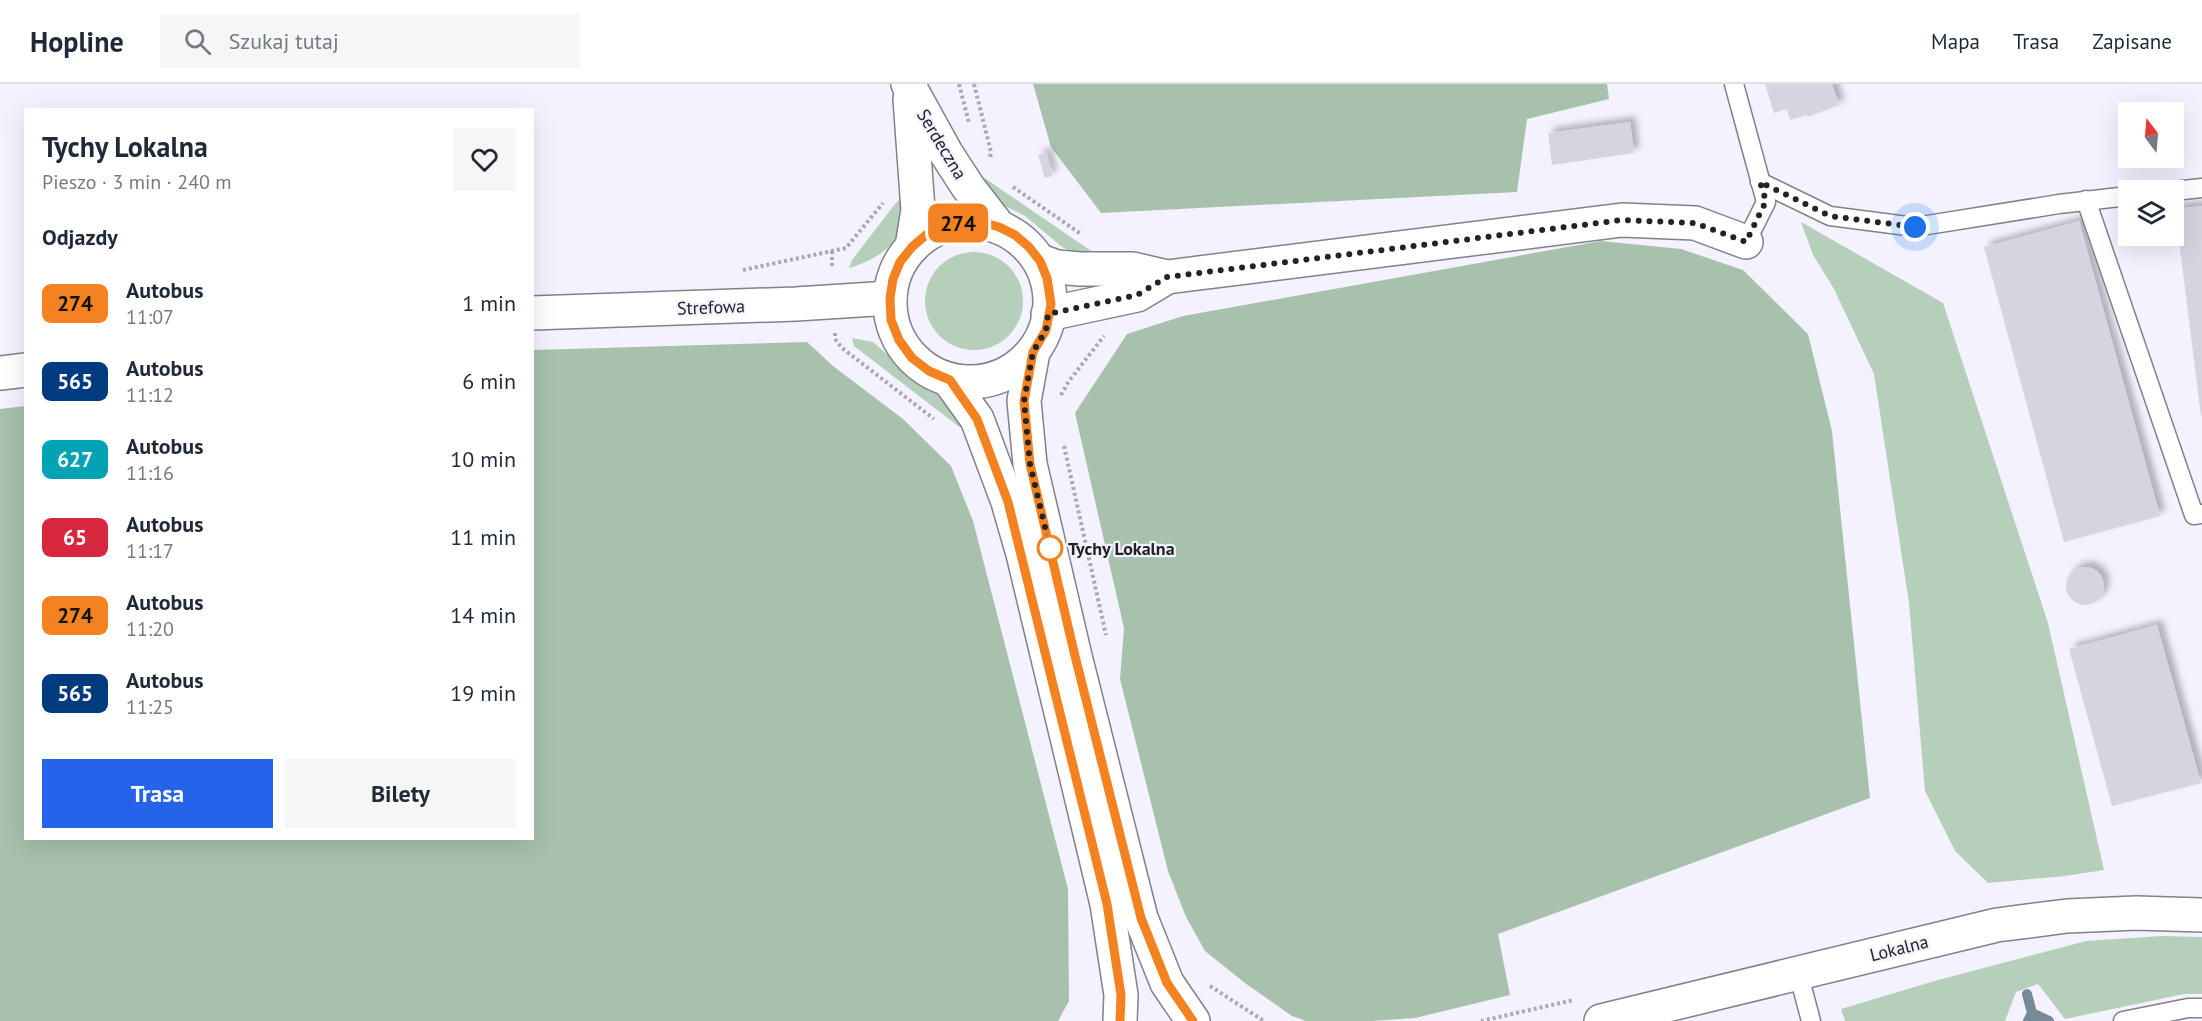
<!DOCTYPE html>
<html lang="pl">
<meta charset="utf-8">
<style>
:root{--surface:#fff;--page:#f6f6f7;--text:#1f2937;--muted:#747a83;--line:#e0e1e3;--accent:#2563eb}
body{margin:0;font-family:"PT Sans",sans-serif;background:var(--page);color:var(--text);height:100vh;display:flex;flex-direction:column;font-size:22px;white-space:nowrap}
*{box-sizing:border-box;margin:0}
p{font-size:20px;color:var(--muted)}
.icon{flex:none;width:33px;height:33px;fill:none;stroke:currentColor;stroke-width:2;stroke-linecap:round;stroke-linejoin:round}
.map{position:relative;flex:1;overflow:hidden}
.details{position:absolute;left:24px;top:24px;width:510px;height:732px;display:flex;flex-direction:column;background:var(--surface);border-radius:0px;box-shadow:0 6px 24px #0002}
.details>*{flex:none}
.badge{padding:0 12px;border-radius:9px;font-size:21px;line-height:39px}
.needle{width:39px;rotate:344deg}
.buttons{position:absolute;left:2118px;top:18px;display:grid;gap:12px}
.buttons a{display:grid;place-items:center;width:66px;height:66px;border-radius:0px;background:var(--surface);box-shadow:0 6px 24px #0002;font-size:30px}
.you{position:absolute;width:30px;height:30px;margin:-15px;border:4px solid #fff;border-radius:50%;background:#1a73e8;box-shadow:0 0 0 9px #1a73e833}
.map>.badge{position:absolute;translate:-50% -50%;box-shadow:0 0 0 3px #fff}
h2{padding:0 18px;font-size:22px;line-height:54px}
.round{display:grid;place-items:center;flex:none;width:63px;height:63px;border-radius:0px;background:var(--page)}
.headline{display:flex;align-items:center;justify-content:space-between;height:102px;padding:0 18px}
h1{font-size:28px;font-weight:700;line-height:45px}
.button{display:flex;gap:12px;margin-top:auto;padding:12px 18px}
.button a{flex:1;height:69px;border-radius:0px;background:var(--accent);color:#fff;font-size:24px;font-weight:700;line-height:69px;text-align:center}
.button a+a{background:var(--page);color:var(--text)}
ul{padding:0;list-style:none}
li{display:flex;align-items:center;gap:18px;height:78px;padding:0 18px}
li div{flex:1}
li b{display:block;font-size:22px}
li em{font-style:normal}
li .badge{min-width:66px;font-weight:700;text-align:center}
header{display:flex;align-items:center;gap:36px;box-sizing:border-box;height:84px;padding:0 30px;background:var(--surface);border-bottom:2px solid var(--line)}
header strong{font-size:28px}
nav{display:flex;gap:33px;margin-inline-start:auto;font-size:21px}
.search{width:420px;height:54px;background:var(--page);display:flex;align-items:center;gap:15px;box-sizing:border-box;padding:0 21px;border-radius:0px;color:var(--muted);font-size:22px}
.map>svg:first-child{display:block}
.green{fill:#b6cfbb}
.forest{fill:#a7c1ac}
.lines{fill:none;stroke-linecap:round;stroke-linejoin:round}
.stream{stroke:#768a97;stroke-width:10}
.building{fill:#d5d4e0;filter:url(#shadow)}
.service-casing{stroke:#81808b;stroke-width:21}
.minor-casing{stroke:#81808b;stroke-width:36}
.tertiary-casing{stroke:#81808b;stroke-width:36}
.path{stroke:#aaa9b2;stroke-width:4;stroke-dasharray:3 3;stroke-linecap:butt}
.service{stroke:#fff;stroke-width:18}
.minor{stroke:#fff;stroke-width:33}
.tertiary{stroke:#fff;stroke-width:33}
.line-casing{stroke:#fff;stroke-width:14}
.line{stroke:#f58220;stroke-width:9}
.walk{stroke:#232226;stroke-width:6;stroke-dasharray:0 10.8}
.stop-dot{fill:#fff;stroke:#f58220;stroke-width:3}
.labels{text-anchor:middle;dominant-baseline:central;stroke-width:4.5;stroke-linejoin:round;paint-order:stroke}
.street-label{font-size:18px;fill:#232226;stroke:#f3f2fe}
.stop-label{font-size:18px;font-weight:bold;fill:#232226;stroke:#f3f2fe;text-anchor:start}
</style>
<header>
<strong>Hopline</strong>
<div class="search"><svg class="icon" aria-label="search" viewBox="0 0 24 24"><circle cx="10" cy="10" r="6"/><path d="M15 15l6 6"/></svg>Szukaj tutaj</div>
<nav><a>Mapa</a><a>Trasa</a><a>Zapisane</a></nav>
</header>
<div class="map">
<svg width="2202" height="937" viewBox="0 0 2202 937">
<defs>
<filter id="shadow"><feDropShadow dx="5.5" dy="-5.5" stdDeviation="3" flood-color="#0004"/></filter>
</defs>
<rect width="100%" height="100%" fill="#f3f2fe"/>
<!-- green -->
<g class="green">
<path d="M974,90L986,95L1100,173L1079,171L1062,163L1025,132L995,117Z"/>
<path d="M906,110C904,121 904,134 901,144C893,166 870,178 849,184L852,176L895,120Z"/>
<path d="M1801,138L1943,219L2048,539L2104,786L2065,792L1988,799L1955,767L1925,707L1909,519L1874,290L1834,205L1813,171Z"/>
<circle cx="974" cy="217" r="49"/>
<path d="M852,254L873,258L925,303L948,316L968,346L958,342L854,262Z"/>
<path d="M2162,852L2202,853V910H2184L2065,935L2038,900L2016,908L2005,937H1845L1841,925L1938,896L2086,857Z"/>
</g>
<!-- forest -->
<g class="forest">
<path d="M1033,0H1607L1609,15L1527,35L1517,108L1101,129L1051,63Z"/>
<path d="M1601,157L1681,165L1743,186L1808,250L1832,347L1870,714L1498,850L1510,911L1415,934L1372,937H1306L1292,932L1245,899L1205,867L1186,833L1168,787L1120,595L1124,544L1075,329L1127,250L1183,232Z"/>
<path d="M807,258L833,282L903,335L951,382L973,437L1068,805L1069,917L1058,937H0V325L25,322L26,754H532L533,266Z"/>
</g>
<g class="lines">
<!-- stream -->
<g class="stream">
<path d="M2027,910L2032,929L2028,937"/>
<path d="M2034,934L2032,929L2049,937"/>
</g>
</g>
<!-- building -->
<g class="building">
<path d="M1765,0H1832L1839,21L1807,33V31L1790,36L1787,25L1774,29Z"/>
<path d="M1630,38L1634,69L1552,81L1548,49Z"/>
<path d="M1046,69L1052,92L1045,94L1038,71Z"/>
<path d="M2202,122V332H2201L2175,125Z"/>
<path d="M2079,137L2160,432L2064,458L1984,163Z"/>
<circle cx="2085" cy="502" r="19"/>
<path d="M2157,541L2201,699L2112,722L2069,565Z"/>
</g>
<g class="lines">
<defs>
<g id="service">
<path d="M1734,0L1766,118L1746,158"/>
<path d="M1760,98L1830,132L1915,143L2059,120L2128,112"/>
<path d="M2174,107L2202,104"/>
<path d="M2086,116L2194,431L2202,430"/>
<path d="M1798,888L1811,937"/>
<path d="M2123,937L2188,924H2202"/>
</g>
<g id="minor">
<path d="M1040,177L1057,183L1080,185H1133L1167,193L1622,136L1695,139L1746,158"/>
<path d="M1048,230L1137,211L1167,193"/>
</g>
<g id="tertiary">
<path d="M908,0L946,69L968,103L999,143"/>
<path d="M910,15L918,126L912,163"/>
<circle cx="970" cy="218" r="80"/>
<path d="M532,229L796,220L890,214"/>
<path d="M1033,268L1024,317L1030,380L1075,572L1141,834L1167,899L1193,937"/>
<path d="M0,289L26,286"/>
<path d="M949,296L977,335L1008,418L1023,470L1107,820L1121,911L1120,937"/>
<path d="M1601,937L1997,841L2067,832L2136,829L2202,831"/>
</g>
</defs>
<!-- service casing -->
<use href="#service" class="service-casing"/>
<!-- minor casing -->
<use href="#minor" class="minor-casing"/>
<!-- tertiary casing -->
<use href="#tertiary" class="tertiary-casing"/>
<!-- path -->
<g class="path">
<path d="M959,0L969,39"/>
<path d="M974,0L991,68L990,74"/>
<path d="M1013,103L1081,150"/>
<path d="M832,167V185"/>
<path d="M743,186L846,164L883,119"/>
<path d="M835,249V255L842,264L934,335"/>
<path d="M1061,311L1069,297L1104,252"/>
<path d="M1064,362L1106,551"/>
<path d="M1210,902L1264,937"/>
<path d="M1481,937L1574,916"/>
</g>
<!-- service -->
<use href="#service" class="service"/>
<!-- minor -->
<use href="#minor" class="minor"/>
<!-- tertiary -->
<use href="#tertiary" class="tertiary"/>
</g>
<g class="lines">
<defs>
<path id="line" d="M1120,937L1121,911L1107,820L1008,418L977,335L950,296L929,287L912,274L899,256L891,236L890,214L893,195L900,178L912,163L926,151L943,142L962,138H981L999,143L1015,151L1029,163L1040,177L1047,194L1051,220L1046,246L1033,268L1024,317L1030,380L1075,572L1141,834L1167,899L1193,937"/>
</defs>
<!-- line casing -->
<use href="#line" class="line-casing"/>
<!-- line -->
<use href="#line" class="line"/>
<!-- walk -->
<path class="walk" d="M1050,464L1030,380L1024,317L1033,268L1046,246L1048,230L1137,211L1167,193L1622,136L1695,139L1746,158L1766,117L1760,98L1830,132L1915,143"/>
</g>
<!-- markers -->
<circle class="stop-dot" cx="1050" cy="464" r="12"/>
<g class="labels">
<!-- street labels -->
<g class="street-label">
<text transform="translate(942 60) rotate(59)">Serdeczna</text>
<text transform="translate(711 223) rotate(-2)">Strefowa</text>
<text transform="translate(1899 864) rotate(-14)">Lokalna</text>
</g>
<!-- stop labels -->
<g class="stop-label">
<text x="1068" y="464">Tychy Lokalna</text>
</g>
</g>
</svg>
<div class="buttons">
<a><svg class="needle" viewBox="-14 -14 28 28"><path d="M0-13l5 13h-10z" fill="#e53935"/><path d="M0 13l5-13h-10z" fill="#747a83"/></svg></a>
<a><svg class="icon" aria-label="layers" viewBox="0 0 24 24"><path d="M12 4l9 5-9 5-9-5zM3 14l9 5 9-5"/></svg></a>
</div>
<div class="you" style="left:1915px;top:143px"></div>
<b class="badge" style="left:958px;top:139px;background:#f58220;color:#111">274</b>
<section class="details">
<div class="headline"><div><h1>Tychy Lokalna</h1><p>Pieszo · 3 min · 240 m</p></div><a class="round"><svg class="icon" aria-label="heart" viewBox="0 0 24 24"><path d="M12 20l-8-8c-3-5 5-10 8-4 3-6 11-1 8 4z"/></svg></a></div>
<h2>Odjazdy</h2>
<ul>
<li><span class="badge" style="background:#f58220;color:#111">274</span><div><b>Autobus</b><p>11:07</p></div><em>1 min</em></li>
<li><span class="badge" style="background:#003b80;color:#fff">565</span><div><b>Autobus</b><p>11:12</p></div><em>6 min</em></li>
<li><span class="badge" style="background:#00a3b4;color:#fff">627</span><div><b>Autobus</b><p>11:16</p></div><em>10 min</em></li>
<li><span class="badge" style="background:#d7263d;color:#fff">65</span><div><b>Autobus</b><p>11:17</p></div><em>11 min</em></li>
<li><span class="badge" style="background:#f58220;color:#111">274</span><div><b>Autobus</b><p>11:20</p></div><em>14 min</em></li>
<li><span class="badge" style="background:#003b80;color:#fff">565</span><div><b>Autobus</b><p>11:25</p></div><em>19 min</em></li>
</ul>
<div class="button"><a>Trasa</a><a>Bilety</a></div>
</section>
</div>
